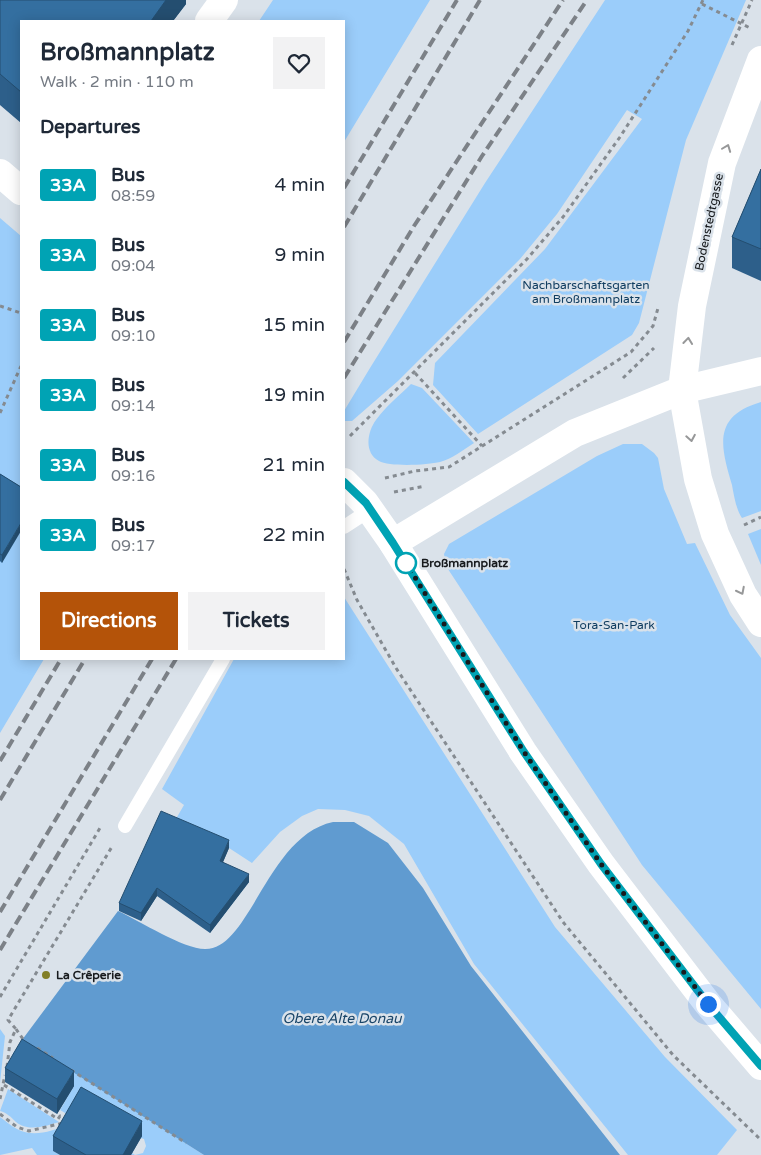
<!DOCTYPE html>
<meta charset="utf-8">
<style>
:root{--surface:#fff;--page:#f2f2f3;--text:#1f2937;--muted:#747a83;--accent:#b45309}
body{margin:0;font-family:"Varela Round",sans-serif;background:var(--page);color:var(--text);height:100vh;display:flex;flex-direction:column;font-size:19px;white-space:nowrap}
*{box-sizing:border-box;margin:0}
p{font-size:16px;color:var(--muted)}
.icon{flex:none;width:28px;height:28px;fill:none;stroke:currentColor;stroke-width:2;stroke-linecap:round;stroke-linejoin:round}
.map{position:relative;flex:1;overflow:hidden}
.sheet{position:absolute;left:20px;top:20px;width:325px;height:640px;display:flex;flex-direction:column;background:var(--surface);border-radius:0px;box-shadow:0 2px 12px #0003}
.sheet>*{flex:none}
.badge{padding:0 10px;border-radius:4px;font-size:18px;line-height:32px}
.you{position:absolute;width:25px;height:25px;margin:-12px;border:4px solid #fff;border-radius:50%;background:#1a73e8;box-shadow:0 0 0 8px #1a73e833}
.map>.badge{position:absolute;translate:-50% -50%;box-shadow:0 0 0 2px #fff}
h2{padding:0 20px;font-size:19px;line-height:45px}
.round{display:grid;place-items:center;flex:none;width:52px;height:52px;border-radius:0px;background:var(--page)}
.summary{display:flex;align-items:center;justify-content:space-between;height:85px;padding:0 20px}
h1{font-size:24px;font-weight:800;line-height:38px}
.primary-button{display:flex;gap:10px;margin-top:auto;padding:10px 20px}
.primary-button a{flex:1;height:58px;border-radius:0px;background:var(--accent);color:#fff;font-size:20px;font-weight:800;line-height:58px;text-align:center}
.primary-button a+a{background:var(--page);color:var(--text)}
ul{padding:0;list-style:none}
li{display:flex;align-items:center;gap:15px;height:70px;padding:0 20px}
li div{flex:1}
li b{display:block;font-size:19px}
li em{font-style:normal}
li .badge{min-width:55px;font-weight:700;text-align:center}
.map>svg:first-child{display:block}
.green{fill:#9bcdfa}
.water{fill:#609bd0}
.lines{fill:none;stroke-linecap:round;stroke-linejoin:round}
.path{stroke:#858b91;stroke-width:3;stroke-dasharray:4 4;stroke-linecap:butt}
.service{stroke:#fff;stroke-width:14}
.minor{stroke:#fff;stroke-width:28}
.tertiary{stroke:#fff;stroke-width:28}
.rail{stroke:#7c8187;stroke-width:4;stroke-dasharray:10 5;stroke-linecap:butt}
.wall{fill:#2d5f8a}
.shaded-wall{fill:#244e70}
.building{fill:#346fa0;stroke:#244e70}
.oneway{stroke:#979899}
.line-casing{stroke:#fff;stroke-width:11}
.line{stroke:#00a3b4;stroke-width:8}
.walk{stroke:#171a1d;stroke-width:5;stroke-dasharray:0 9}
.stop-dot{fill:#fff;stroke:#00a3b4;stroke-width:2.5}
.poi-dot{fill:#827f27;stroke:#dae2ea;stroke-width:2}
.labels{text-anchor:middle;dominant-baseline:central;stroke-width:5;stroke-linejoin:round;paint-order:stroke}
.street-label{font-size:12px;fill:#171a1d;stroke:#dae2ea}
.park-label{font-size:12px;fill:#103d60;stroke:#dae2ea}
.stop-label{font-size:12px;font-weight:bold;fill:#171a1d;stroke:#dae2ea;text-anchor:start}
.poi-label{font-size:12px;font-weight:bold;fill:#171a1d;stroke:#dae2ea;text-anchor:start}
.water-label{font-size:14px;font-style:italic;fill:#184468;stroke:#dae2ea}
</style>
<div class="map">
<svg width="761" height="1155" viewBox="0 0 761 1155">
<rect width="100%" height="100%" fill="#dae2ea"/>
<!-- green -->
<g class="green">
<path d="M273,0H430L344,142V21H259Z"/>
<path d="M605,0H746L686,140L639,323L632,335L478,434L433,385L435,363L545,249L642,119L627,110L557,214L520,259L398,381L352,421H344V411L370,368L485,183Z"/>
<path d="M0,218L21,236V659H44L0,733Z"/>
<path d="M411,384L422,388L474,443C463,450 452,459 440,462C428,465 389,467 379,461C364,453 367,432 376,420C385,407 400,395 411,384Z"/>
<path d="M761,402V511L742,518C736,509 734,496 732,485C720,445 713,416 761,402Z"/>
<path d="M623,444H642L654,453L658,458L664,489L687,544L695,543L730,615L761,658V1009L642,865L446,566L444,554L449,544L597,456Z"/>
<path d="M761,529V565L748,534Z"/>
<path d="M344,597L555,927L665,1057L737,1130L717,1155H628L474,964L404,844L369,816L345,810L318,809L302,816L280,832L252,863L229,848L173,824L184,805L162,789L234,659H344Z"/>
<path d="M0,1029L5,1036L0,1083Z"/>
<path d="M22,1040L204,1155H131L132,1153L135,1155L143,1153L146,1146L144,1139L72,1117L60,1110L74,1086L11,1059L13,1053Z"/>
<path d="M8,1089L59,1122C46,1126 28,1132 16,1122C11,1117 7,1113 0,1111Z"/>
<path d="M0,1117C6,1121 11,1126 17,1129C33,1138 52,1131 68,1125L53,1151L60,1155H37L32,1148L0,1155Z"/>
</g>
<!-- water -->
<path class="water" d="M333,822H354L388,843L423,888L471,966L620,1155H204L22,1040L118,911C140,921 183,949 205,949C250,950 267,836 333,822Z"/>
<g class="lines">
<!-- path -->
<g class="path">
<path d="M702,4L752,29"/>
<path d="M732,45L752,0"/>
<path d="M0,306L21,313"/>
<path d="M415,373L482,446"/>
<path d="M623,378L654,348"/>
<path d="M0,413L21,366"/>
<path d="M350,436L527,259L563,217L620,137L688,31L703,0"/>
<path d="M385,478L415,471L449,467L631,352L653,326L658,308"/>
<path d="M394,492L425,486"/>
<path d="M744,525L761,517"/>
<path d="M344,569L357,600L396,668L563,922L673,1055L761,1140"/>
<path d="M0,997L100,828"/>
<path d="M16,1029L25,1042"/>
<path d="M37,1048L53,1058"/>
<path d="M7,1067L10,1042L16,1029L8,1020L113,845"/>
<path d="M71,1070L186,1143"/>
<path d="M4,1085L58,1119L60,1116L67,1119"/>
<path d="M0,1099L5,1075"/>
<path d="M0,1114L17,1127L29,1131L63,1123"/>
</g>
<!-- service -->
<g class="service">
<path d="M344,527L370,510"/>
<path d="M125,826L223,659"/>
</g>
<!-- minor -->
<g class="minor">
<path d="M209,21L224,0"/>
<path d="M761,60L722,163L692,306L682,390L698,479L715,534L743,595L761,623"/>
<path d="M393,543L575,433L682,390L761,371"/>
</g>
<!-- tertiary -->
<g class="tertiary">
<path d="M0,173L21,191"/>
<path d="M344,482L365,503L393,543L523,752L601,864L708,1004L761,1066"/>
</g>
<!-- rail -->
<g class="rail">
<path d="M344,188L457,0"/>
<path d="M344,227L480,0"/>
<path d="M344,342L414,226L563,0"/>
<path d="M344,378L482,156L587,0"/>
<path d="M0,761L61,659"/>
<path d="M0,800L85,659"/>
<path d="M0,912L152,659"/>
<path d="M0,950L176,659"/>
</g>
</g>
<!-- wall -->
<g class="wall">
<path d="M0,0H186V4L173,21H21V123L0,105Z"/>
<path d="M761,169V281L732,268V237Z"/>
<path d="M0,474L21,487L2,563L0,561Z"/>
<path d="M229,848L223,862L249,882L210,933L157,896L141,921L119,911V903Z"/>
<path d="M5,1068L74,1086L57,1114L5,1082Z"/>
<path d="M53,1136H142L131,1155H60L53,1151Z"/>
</g>
<!-- shaded-wall -->
<g class="shaded-wall">
<path d="M166,0H186V4L173,21H151Z"/>
<path d="M21,523V531L2,563V555Z"/>
<path d="M229,840V848L220,869V861Z"/>
<path d="M249,874V882L210,933V925Z"/>
<path d="M157,888V896L141,921V913Z"/>
<path d="M74,1071V1086L57,1114V1099Z"/>
<path d="M142,1121V1136L131,1155H123Z"/>
</g>
<!-- building -->
<g class="building">
<path d="M0,0H166L151,21H21V92L0,74Z"/>
<path d="M761,169V249L732,237Z"/>
<path d="M0,474L21,487V523L2,555L0,554Z"/>
<path d="M161,811L229,840L220,861L249,874L210,925L157,888L141,913L119,903Z"/>
<path d="M22,1039L74,1071L57,1099L5,1068Z"/>
<path d="M81,1087L142,1121L123,1155H86L53,1136Z"/>
</g>
<!-- one-way arrows -->
<defs><path id="oneway-chevron" d="M-2-3.5L2.5 0L-2 3.5" fill="none" stroke-width="1.6" stroke-linecap="round" stroke-linejoin="round" transform="scale(1.25)"/></defs>
<g class="oneway">
<use href="#oneway-chevron" transform="translate(727 148) rotate(-69)"/>
<use href="#oneway-chevron" transform="translate(688 341) rotate(-84)"/>
<use href="#oneway-chevron" transform="translate(691 438) rotate(80)"/>
<use href="#oneway-chevron" transform="translate(741 591) rotate(63)"/>
</g>
<g class="lines">
<defs>
<path id="line" d="M344,482L366,503L393,543L524,752L601,864L708,1004L761,1066"/>
</defs>
<!-- line casing -->
<use href="#line" class="line-casing"/>
<!-- line -->
<use href="#line" class="line"/>
<!-- walk -->
<path class="walk" d="M406,563L524,752L601,864L708,1004"/>
</g>
<!-- markers -->
<circle class="stop-dot" cx="406" cy="563" r="10"/>
<circle class="poi-dot" cx="46" cy="975" r="5"/>
<g class="labels">
<!-- street labels -->
<g class="street-label">
<text transform="translate(709 222) rotate(-78)">Bodenstedtgasse</text>
</g>
<!-- park labels -->
<g class="park-label">
<text x="586" y="285">Nachbarschaftsgarten<tspan x="586" dy="14">am Broßmannplatz</tspan></text>
<text x="614" y="625">Tora-San-Park</text>
</g>
<!-- stop labels -->
<g class="stop-label">
<text x="421" y="563">Broßmannplatz</text>
</g>
<!-- poi labels -->
<g class="poi-label">
<text x="56" y="975">La Crêperie</text>
</g>
<!-- water labels -->
<g class="water-label">
<text x="342" y="1018">Obere Alte Donau</text>
</g>
</g>
</svg>
<div class="you" style="left:708px;top:1004px"></div>
<section class="sheet">
<div class="summary"><div><h1>Broßmannplatz</h1><p>Walk · 2 min · 110 m</p></div><a class="round"><svg class="icon" aria-label="heart" viewBox="0 0 24 24"><path d="M12 20l-8-8c-3-5 5-10 8-4 3-6 11-1 8 4z"/></svg></a></div>
<h2>Departures</h2>
<ul>
<li><span class="badge" style="background:#00a3b4;color:#fff">33A</span><div><b>Bus</b><p>08:59</p></div><em>4 min</em></li>
<li><span class="badge" style="background:#00a3b4;color:#fff">33A</span><div><b>Bus</b><p>09:04</p></div><em>9 min</em></li>
<li><span class="badge" style="background:#00a3b4;color:#fff">33A</span><div><b>Bus</b><p>09:10</p></div><em>15 min</em></li>
<li><span class="badge" style="background:#00a3b4;color:#fff">33A</span><div><b>Bus</b><p>09:14</p></div><em>19 min</em></li>
<li><span class="badge" style="background:#00a3b4;color:#fff">33A</span><div><b>Bus</b><p>09:16</p></div><em>21 min</em></li>
<li><span class="badge" style="background:#00a3b4;color:#fff">33A</span><div><b>Bus</b><p>09:17</p></div><em>22 min</em></li>
</ul>
<div class="primary-button"><a>Directions</a><a>Tickets</a></div>
</section>
</div>
